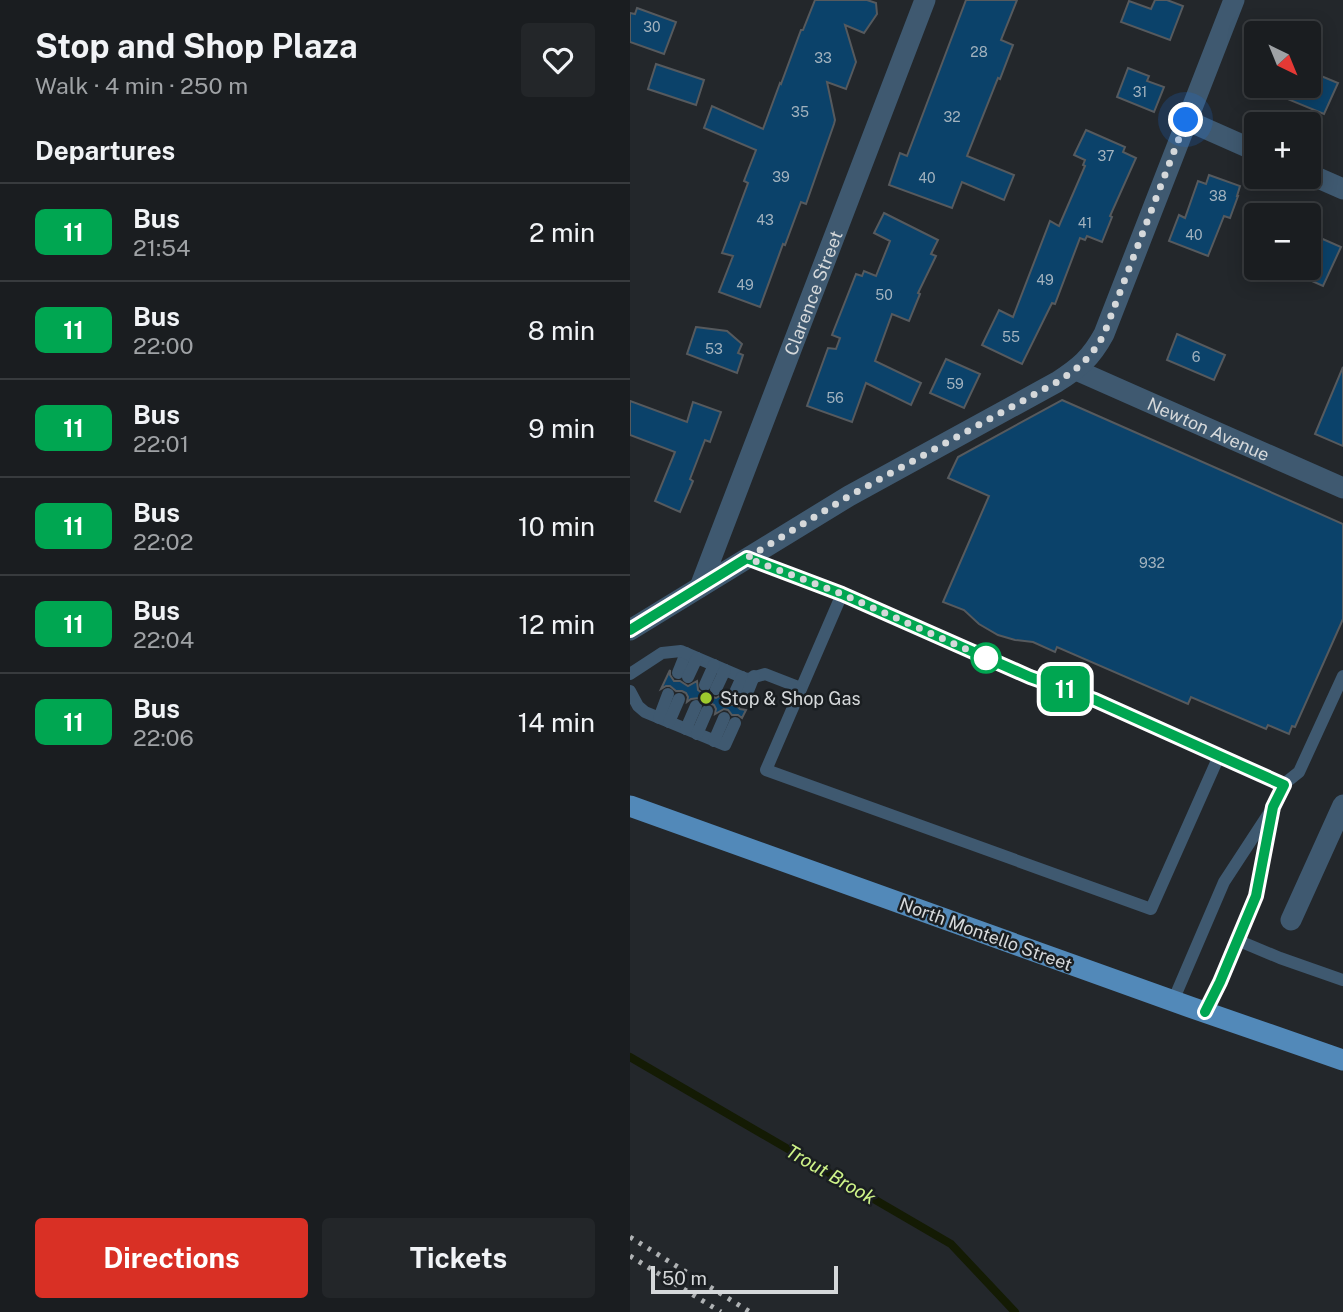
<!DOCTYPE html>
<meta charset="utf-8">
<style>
:root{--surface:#1a1d20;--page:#232629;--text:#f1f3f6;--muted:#9fa2a5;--line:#383b3e;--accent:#d93025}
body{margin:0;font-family:"Public Sans",sans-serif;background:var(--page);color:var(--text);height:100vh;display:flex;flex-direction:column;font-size:26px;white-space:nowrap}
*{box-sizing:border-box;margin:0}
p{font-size:23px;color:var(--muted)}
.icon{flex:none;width:38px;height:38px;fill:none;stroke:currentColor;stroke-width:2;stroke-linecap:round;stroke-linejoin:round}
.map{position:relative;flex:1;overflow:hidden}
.panel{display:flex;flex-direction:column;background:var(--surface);width:630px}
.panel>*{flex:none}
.badge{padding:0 14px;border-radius:10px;font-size:24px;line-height:46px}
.needle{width:46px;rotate:137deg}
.tools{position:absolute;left:614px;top:21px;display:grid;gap:14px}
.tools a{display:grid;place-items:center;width:77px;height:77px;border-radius:7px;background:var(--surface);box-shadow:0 4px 18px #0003,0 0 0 2px var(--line);font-size:35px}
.scale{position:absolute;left:21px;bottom:18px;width:187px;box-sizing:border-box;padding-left:7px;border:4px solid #d5d8da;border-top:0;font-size:19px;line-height:24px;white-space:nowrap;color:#d5d8da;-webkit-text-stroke:5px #1a1e21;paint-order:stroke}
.you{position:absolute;width:35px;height:35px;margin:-18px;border:5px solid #fff;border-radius:50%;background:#1a73e8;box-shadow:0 0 0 10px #1a73e833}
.map>.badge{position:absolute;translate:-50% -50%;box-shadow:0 0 0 4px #fff}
h2{padding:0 35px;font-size:26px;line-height:63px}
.round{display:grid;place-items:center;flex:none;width:74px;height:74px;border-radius:7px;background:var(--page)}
.overview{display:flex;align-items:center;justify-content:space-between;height:119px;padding:0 35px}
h1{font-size:33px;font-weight:700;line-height:52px}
.button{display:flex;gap:14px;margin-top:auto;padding:14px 35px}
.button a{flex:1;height:80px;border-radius:7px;background:var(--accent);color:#fff;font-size:28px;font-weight:700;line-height:80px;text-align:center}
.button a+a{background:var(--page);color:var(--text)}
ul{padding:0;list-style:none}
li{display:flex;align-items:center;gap:21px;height:98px;padding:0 35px;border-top:2px solid var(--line)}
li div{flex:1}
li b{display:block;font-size:26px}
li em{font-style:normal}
li .badge{min-width:77px;font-weight:700;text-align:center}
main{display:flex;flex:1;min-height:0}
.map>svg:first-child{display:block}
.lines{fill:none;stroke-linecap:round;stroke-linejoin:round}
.stream{stroke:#141b04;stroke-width:8}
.building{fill:#0b426a;stroke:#565a5e;stroke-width:2}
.lane{stroke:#3f5970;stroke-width:12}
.street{stroke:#3f5970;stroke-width:21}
.primary{stroke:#5289b9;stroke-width:21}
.rail{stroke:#afb2b4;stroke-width:5;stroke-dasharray:3.5 7;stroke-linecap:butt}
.line-casing{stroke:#fff;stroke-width:16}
.line{stroke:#00a651;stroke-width:10}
.walk{stroke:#d5d8da;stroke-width:7;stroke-dasharray:0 12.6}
.stop-dot{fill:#fff;stroke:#00a651;stroke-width:3.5}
.poi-dot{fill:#9eca2e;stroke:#1a1e21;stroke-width:2.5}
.labels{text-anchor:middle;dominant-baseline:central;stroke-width:5;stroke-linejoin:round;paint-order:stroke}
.number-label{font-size:14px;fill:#a2b2be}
.street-label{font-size:18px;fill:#d5d8da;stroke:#1a1e21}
.poi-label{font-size:18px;fill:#d5d8da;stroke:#1a1e21;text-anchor:start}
.water-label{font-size:19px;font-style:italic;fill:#cff489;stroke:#1a1e21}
</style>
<main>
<section class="panel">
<div class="overview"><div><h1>Stop and Shop Plaza</h1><p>Walk · 4 min · 250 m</p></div><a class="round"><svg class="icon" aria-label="heart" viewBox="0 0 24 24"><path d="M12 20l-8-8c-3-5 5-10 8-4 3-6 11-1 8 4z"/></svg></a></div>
<h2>Departures</h2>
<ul>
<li><span class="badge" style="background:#00a651;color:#fff">11</span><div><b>Bus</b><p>21:54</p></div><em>2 min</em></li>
<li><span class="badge" style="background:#00a651;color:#fff">11</span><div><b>Bus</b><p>22:00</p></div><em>8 min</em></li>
<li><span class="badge" style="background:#00a651;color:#fff">11</span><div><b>Bus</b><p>22:01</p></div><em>9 min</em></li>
<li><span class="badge" style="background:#00a651;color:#fff">11</span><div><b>Bus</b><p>22:02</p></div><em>10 min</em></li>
<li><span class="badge" style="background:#00a651;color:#fff">11</span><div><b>Bus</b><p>22:04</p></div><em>12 min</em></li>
<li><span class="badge" style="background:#00a651;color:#fff">11</span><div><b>Bus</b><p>22:06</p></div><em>14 min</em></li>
</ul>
<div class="button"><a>Directions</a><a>Tickets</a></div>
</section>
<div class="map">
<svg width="713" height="1312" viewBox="0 0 713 1312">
<rect width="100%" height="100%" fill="#23272b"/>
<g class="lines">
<!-- stream -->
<path class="stream" d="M0,1057L321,1244L385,1312"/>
</g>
<!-- building -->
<g class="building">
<path d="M185,0H237L246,3L247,14L234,33L215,25L226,62L216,89L197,82L205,120L204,124L176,204L171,202L155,245L153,244L130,307L89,292L103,256L92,253L118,183L114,181L126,150L74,128L82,106L133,129L150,83L151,84L171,30H173Z"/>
<path d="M336,0H387L371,40L383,45L370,79L368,78L337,156L384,175L374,200L332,182L322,208L259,185L270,153L277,156Z"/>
<path d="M525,0H537L553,6L540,40L491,22L499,1L521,9Z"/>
<path d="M7,8L46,22L34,54L0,42V13L5,14Z"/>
<path d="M26,64L74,80L66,105L18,89Z"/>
<path d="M498,68L519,76L517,81L534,87L524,112L487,97Z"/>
<path d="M679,71L708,83L694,114L626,86H679Z"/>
<path d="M456,130L495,147L493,152L506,158L480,216L482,217L472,242L457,236L455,240L450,238L425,304L422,303L392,364L352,345L369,310L383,317L420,221L429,226L455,166L453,165L455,160L444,155Z"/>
<path d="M579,175L610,186L607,196H608L600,218L594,216L578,256L539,241L549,215L555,218L568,181L576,184Z"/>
<path d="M254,213L308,240L301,254L306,256L288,293L290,294L279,321L262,314L245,361L291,383L281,405L236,383L222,422L177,406L198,348L206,349L210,338L202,335L226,274L232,276L234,271L246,276L260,241L244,233Z"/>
<path d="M679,233L711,247L693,286L673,277L679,268Z"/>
<path d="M66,327L97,331L112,344L108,353L113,355L107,373L57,354Z"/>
<path d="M547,334L595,355L584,380L537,360Z"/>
<path d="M316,359L350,374L334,408L300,393Z"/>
<path d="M713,367V446L685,434Z"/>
<path d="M432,400L713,524V619L665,727L662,726L659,734L638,725L636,729L561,697L558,704L427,647L425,652L403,642L385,640L368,635L349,624L334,610L313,602L359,496L318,478L328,457Z"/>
<path d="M0,401L57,422L63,402L91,412L80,442L75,440L60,479L63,481L50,512L25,501L45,452L0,435Z"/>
<path d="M40,670V675L44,681H50L58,686L67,681L68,690L72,693H78L82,697L86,698L95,693L94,699L99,705H106L110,709L116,710L112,718L108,715H102L98,710L94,709L85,714L86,709L84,705L80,703H74L69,698L61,699L57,702L58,697L56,693L52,691H46L40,686H36L31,689Z"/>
</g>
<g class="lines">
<!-- lane -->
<g class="lane">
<path d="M117,558L212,594L400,677L465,700L654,784L643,807L594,882L543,1001"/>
<path d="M212,594L136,770L521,909L589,756"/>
<path d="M48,673L56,653"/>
<path d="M0,674L32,653L51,651L114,678L118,679L135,674L171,688"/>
<path d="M58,677L67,658"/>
<path d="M75,685L84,665"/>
<path d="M86,689L95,670"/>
<path d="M0,691L8,706L15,712L95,745L105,723"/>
<path d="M103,697L112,677"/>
<path d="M114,701L124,676"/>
<path d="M29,718L38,694"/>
<path d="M39,722L49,699"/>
<path d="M56,729L66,706"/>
<path d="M67,734L77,711"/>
<path d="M84,741L94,718"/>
<path d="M654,784L669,772L713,676"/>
<path d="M607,940L650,958L713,980"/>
<path d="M575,1012L590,982L626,896L642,814"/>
</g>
<!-- street -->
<g class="street">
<path d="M556,120L626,151"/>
<path d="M679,174L713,189"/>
<path id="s1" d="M446,370L713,488"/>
<path id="s2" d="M70,587L295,0"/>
<path d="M0,630L219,496L427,382C449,368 461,358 474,334L604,0"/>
<path d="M661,920L713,805"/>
</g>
<!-- primary -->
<path class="primary" d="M0,806L560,1007L713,1060"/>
<!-- rail -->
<g class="rail">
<path d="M0,1237L120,1312"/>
<path d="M0,1256L91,1312"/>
</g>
</g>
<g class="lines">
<defs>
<path id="line" d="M0,630L117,558L212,594L400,677L465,700L654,785L643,807L626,896L590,982L575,1012"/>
</defs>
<!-- line casing -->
<use href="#line" class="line-casing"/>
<!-- line -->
<use href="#line" class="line"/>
<!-- walk -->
<path class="walk" d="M356,658L363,661L212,594L117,558L219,496L427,382C449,368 461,358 474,334L556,120"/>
</g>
<!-- markers -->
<circle class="stop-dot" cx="356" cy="658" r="14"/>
<circle class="poi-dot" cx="76" cy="698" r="7"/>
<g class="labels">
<!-- number labels -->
<g class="number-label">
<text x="22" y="27">30</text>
<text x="349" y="52">28</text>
<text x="193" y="58">33</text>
<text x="510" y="92">31</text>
<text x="170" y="112">35</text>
<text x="322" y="117">32</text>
<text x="476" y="156">37</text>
<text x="151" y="177">39</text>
<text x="297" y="178">40</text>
<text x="588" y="196">38</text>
<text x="135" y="220">43</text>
<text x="455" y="223">41</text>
<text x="564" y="235">40</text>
<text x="415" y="280">49</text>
<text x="115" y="285">49</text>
<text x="254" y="295">50</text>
<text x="381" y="337">55</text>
<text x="84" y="349">53</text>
<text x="566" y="357">6</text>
<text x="325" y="384">59</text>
<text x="205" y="398">56</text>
<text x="522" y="563">932</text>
</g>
<!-- street labels -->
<g class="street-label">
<text stroke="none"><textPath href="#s2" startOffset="315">Clarence Street</textPath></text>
<text stroke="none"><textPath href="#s1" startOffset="145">Newton Avenue</textPath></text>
<text transform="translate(356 934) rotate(20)">North Montello Street</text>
</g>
<!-- poi labels -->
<g class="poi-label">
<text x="90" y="698">Stop &amp; Shop Gas</text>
</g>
<!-- water labels -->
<g class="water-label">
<text transform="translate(201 1174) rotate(30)">Trout Brook</text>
</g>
</g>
</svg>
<div class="tools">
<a><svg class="needle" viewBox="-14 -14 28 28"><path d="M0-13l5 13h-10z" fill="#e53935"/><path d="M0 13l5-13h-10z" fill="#9fa2a5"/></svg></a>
<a>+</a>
<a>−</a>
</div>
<div class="scale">50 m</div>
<div class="you" style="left:556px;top:120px"></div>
<b class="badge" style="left:435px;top:689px;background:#00a651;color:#fff">11</b>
</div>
</main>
